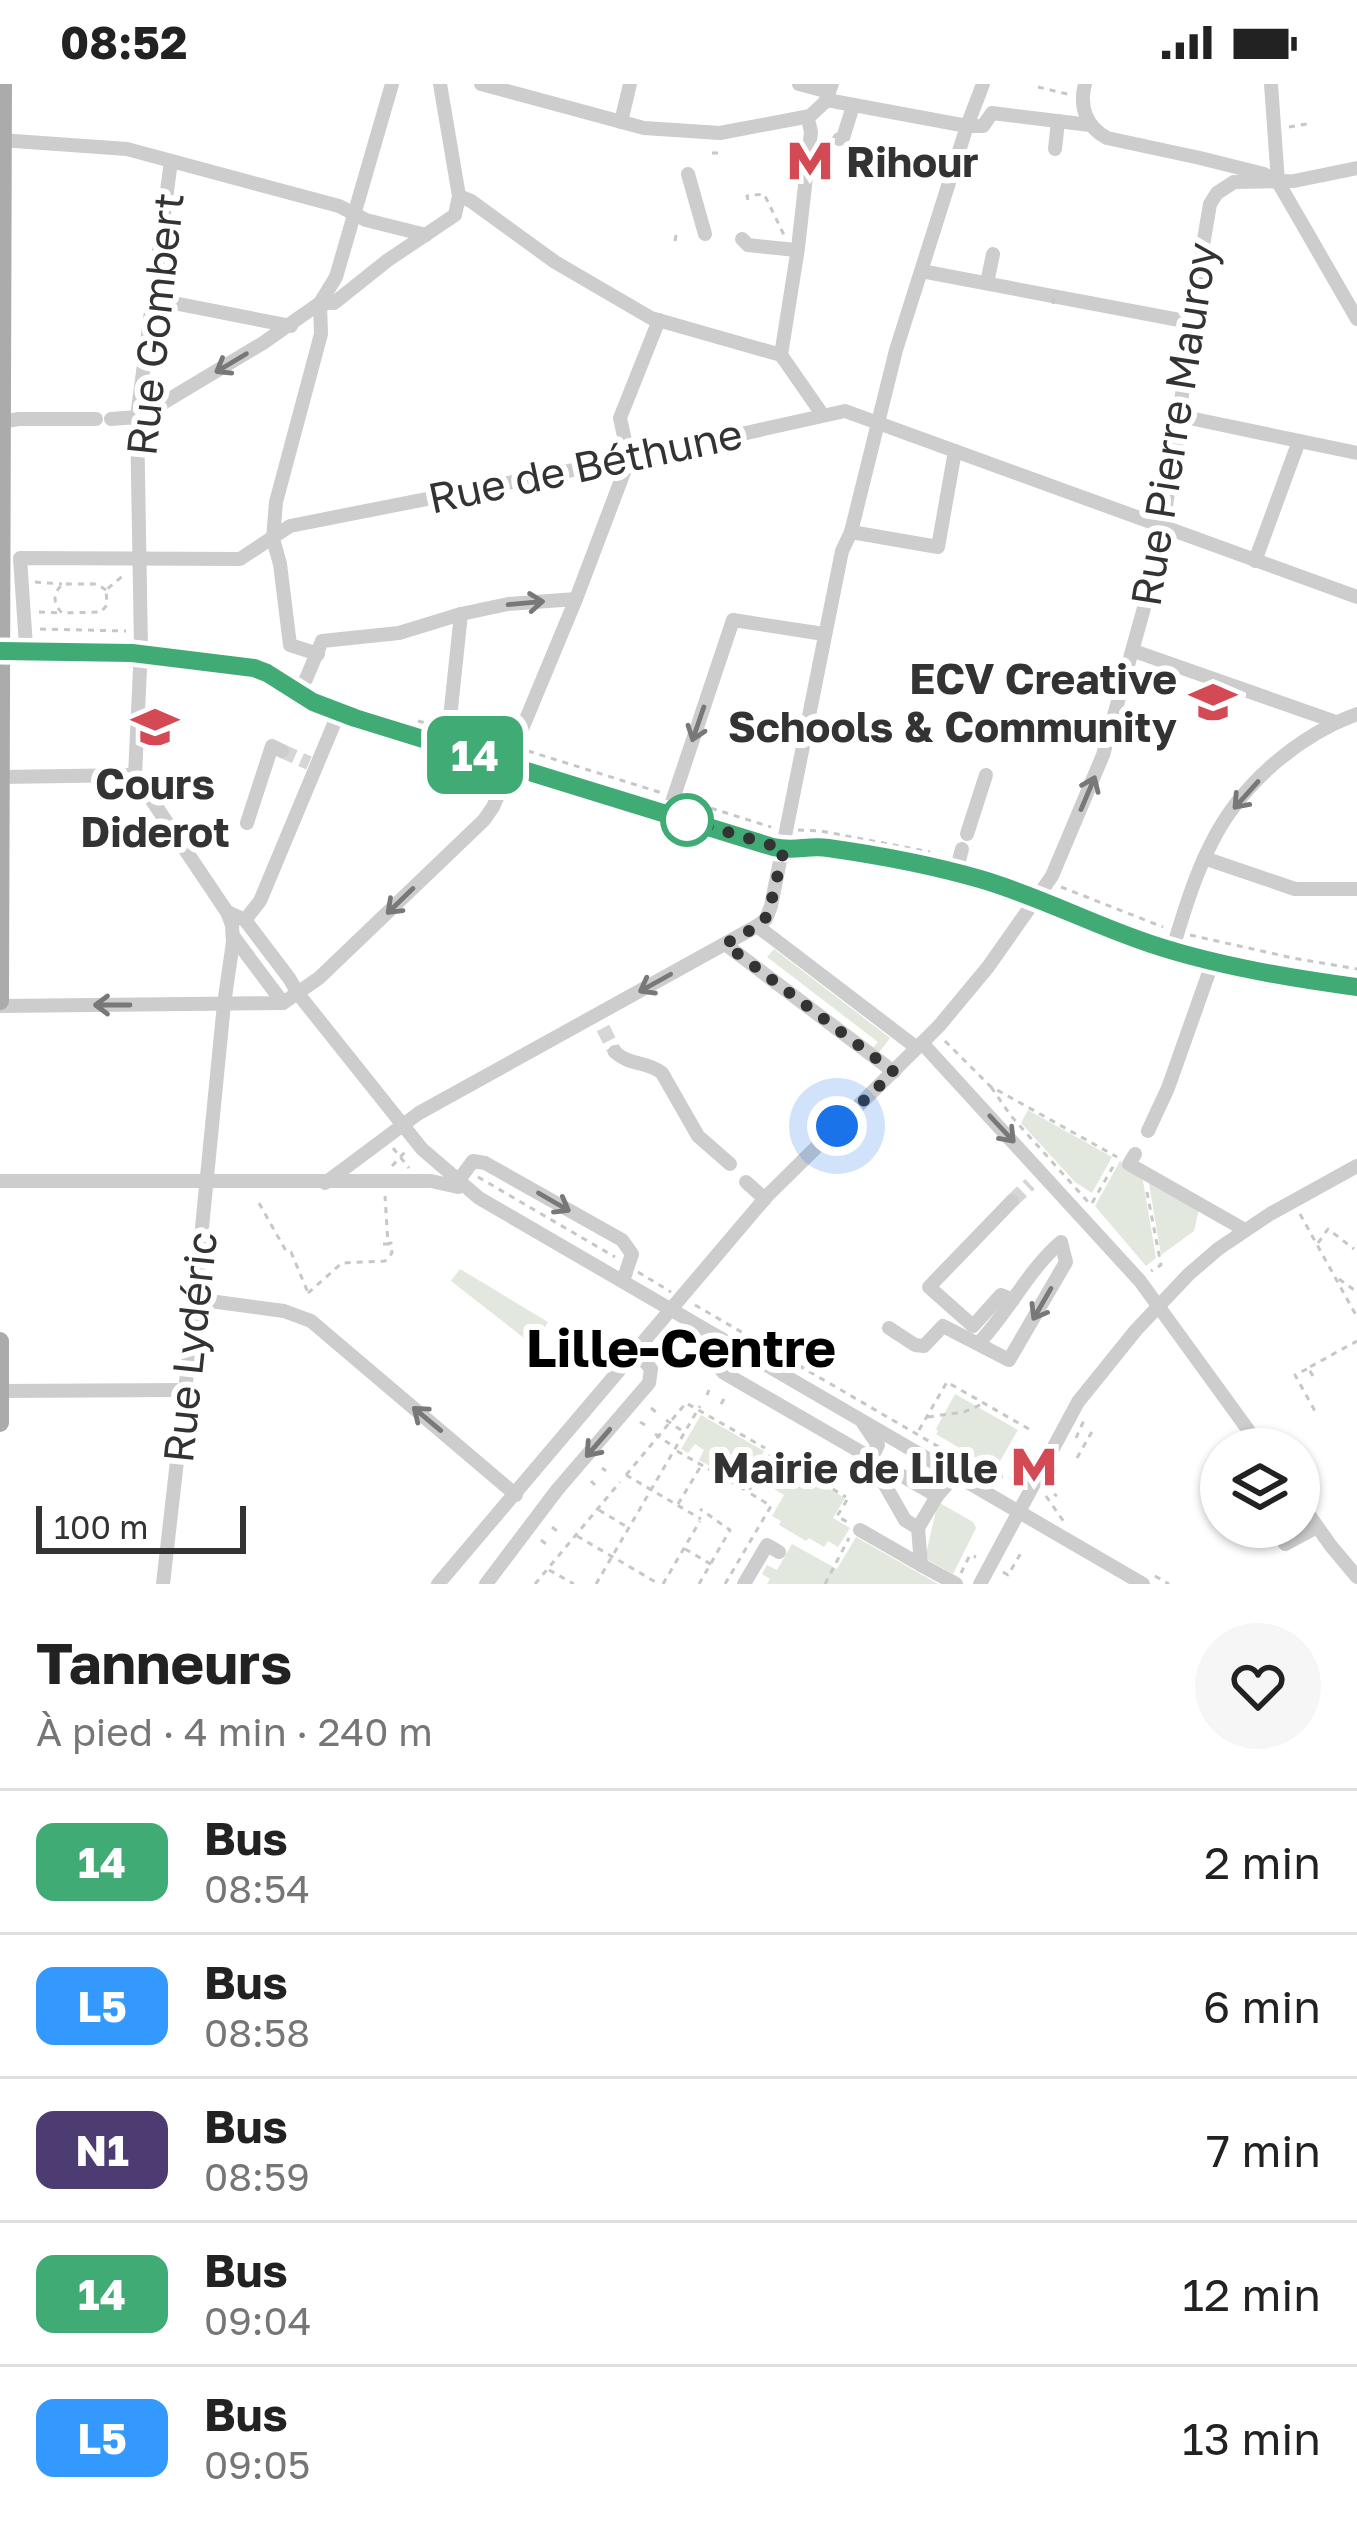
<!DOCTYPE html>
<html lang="fr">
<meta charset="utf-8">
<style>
:root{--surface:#fff;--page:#f6f6f6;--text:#222;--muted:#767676;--line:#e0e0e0}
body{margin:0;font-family:"Golos Text",sans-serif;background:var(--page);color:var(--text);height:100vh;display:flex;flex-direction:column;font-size:45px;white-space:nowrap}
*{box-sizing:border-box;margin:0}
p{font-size:39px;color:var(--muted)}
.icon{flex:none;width:66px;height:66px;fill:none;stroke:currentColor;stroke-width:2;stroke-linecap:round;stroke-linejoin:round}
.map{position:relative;height:1500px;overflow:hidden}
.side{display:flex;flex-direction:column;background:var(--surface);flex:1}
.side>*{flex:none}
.badge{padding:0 24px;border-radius:18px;font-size:42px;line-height:78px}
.buttons{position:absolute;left:1200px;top:1344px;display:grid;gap:24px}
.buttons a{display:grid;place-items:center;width:120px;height:120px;border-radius:50%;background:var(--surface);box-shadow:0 3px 9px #0004;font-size:60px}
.scale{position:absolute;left:36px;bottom:30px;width:210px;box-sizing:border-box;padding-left:12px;border:6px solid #333;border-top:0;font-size:33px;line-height:42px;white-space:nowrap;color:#333;-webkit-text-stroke:9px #fff;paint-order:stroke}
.you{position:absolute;width:60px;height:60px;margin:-30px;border:9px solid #fff;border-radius:50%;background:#1a73e8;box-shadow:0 0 0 18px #1a73e833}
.map>.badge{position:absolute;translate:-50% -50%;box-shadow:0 0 0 6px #fff}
.round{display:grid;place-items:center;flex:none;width:126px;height:126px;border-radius:63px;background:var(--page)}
.summary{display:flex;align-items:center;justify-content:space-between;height:204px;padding:0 36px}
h1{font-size:57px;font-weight:700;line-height:90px}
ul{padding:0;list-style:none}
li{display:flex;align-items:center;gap:36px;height:144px;padding:0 36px;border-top:3px solid var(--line)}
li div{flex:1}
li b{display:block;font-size:45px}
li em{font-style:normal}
li .badge{min-width:132px;font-weight:700;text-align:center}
.status{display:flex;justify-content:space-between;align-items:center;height:84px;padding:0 60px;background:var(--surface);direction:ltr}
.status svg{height:33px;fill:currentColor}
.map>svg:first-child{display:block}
.green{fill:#e2e8dd}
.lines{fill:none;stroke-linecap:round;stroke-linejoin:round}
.minor-tunnel{stroke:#d6d6d6;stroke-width:14;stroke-dasharray:14 7;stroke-linecap:butt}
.path{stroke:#c7c7c7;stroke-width:3;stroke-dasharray:6 6;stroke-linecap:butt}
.minor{stroke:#cdcdcd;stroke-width:14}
.major{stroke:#ababab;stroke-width:18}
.path-bridge{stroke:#c7c7c7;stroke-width:3;stroke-dasharray:6 6;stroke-linecap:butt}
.oneway{stroke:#787878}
.line-casing{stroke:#fff;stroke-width:27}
.line{stroke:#40ab75;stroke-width:18}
.walk{stroke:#333;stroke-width:12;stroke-dasharray:0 21.6}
.stop-dot{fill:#fff;stroke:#40ab75;stroke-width:6}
.labels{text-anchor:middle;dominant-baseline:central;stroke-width:12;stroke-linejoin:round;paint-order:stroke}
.poi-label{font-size:42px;font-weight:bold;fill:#333;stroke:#fff;text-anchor:end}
.street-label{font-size:42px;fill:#333;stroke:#fff}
.district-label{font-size:54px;font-weight:bold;fill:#000;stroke:#fff}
</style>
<div class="status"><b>08:52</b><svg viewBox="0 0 49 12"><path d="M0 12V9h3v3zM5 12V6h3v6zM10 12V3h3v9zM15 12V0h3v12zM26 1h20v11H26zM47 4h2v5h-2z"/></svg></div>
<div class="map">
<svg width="1357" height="1500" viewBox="0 0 1357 1500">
<rect width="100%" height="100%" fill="#fff"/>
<!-- green -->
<g class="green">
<path d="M774,865L890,954L878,970L872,965L878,958L767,873Z"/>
<path d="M1028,1026L1112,1073L1092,1109L1075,1098L1021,1039Z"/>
<path d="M1120,1077L1142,1091L1156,1174L1146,1182L1095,1122Z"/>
<path d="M1148,1094L1199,1125L1194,1147L1161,1171Z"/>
<path d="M460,1185L548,1238L535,1259L533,1261L451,1197Z"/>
<path d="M955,1310L1018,1346L1000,1377L988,1381L936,1350L938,1347L936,1345Z"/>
<path d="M701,1331L764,1367L751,1391L729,1379L722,1389L699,1376L704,1366L695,1360L688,1369L681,1365Z"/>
<path d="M777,1375L845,1414L833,1434L850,1444L838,1463L828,1457L824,1463L809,1454L806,1457L779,1441L781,1437L772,1432L784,1411L763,1398Z"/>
<path d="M938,1418L973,1438L976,1444L953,1490L928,1476L926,1470Z"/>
<path d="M856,1453L938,1500H767L770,1495L762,1490L767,1481L777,1486L792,1460L837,1485Z"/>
</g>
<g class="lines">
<!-- minor-tunnel -->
<g class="minor-tunnel">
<path d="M282,667L309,679"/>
<path d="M603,944L615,968"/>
<path d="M1012,1117L1030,1100"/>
</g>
<!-- path -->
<g class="path">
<path d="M1038,3L1071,11"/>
<path d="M1289,43L1307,40"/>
<path d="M712,69H718"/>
<path d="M748,116L747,112L764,110L785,153"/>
<path d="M675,157L677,146"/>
<path d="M35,498L62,500"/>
<path d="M106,506L97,500H63C53,508 52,519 62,529L101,528L107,521L106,506L125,490"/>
<path d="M39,528L60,529"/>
<path d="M40,545L126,547"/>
<path d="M418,637L438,642"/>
<path d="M464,649L501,659"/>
<path d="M528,667L662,709"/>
<path d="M688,717L771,743"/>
<path d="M798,746L821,747L930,768"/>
<path d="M1061,803L1163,843"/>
<path d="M1190,851L1293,874L1357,885"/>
<path d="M945,957L990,1002L1117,1073"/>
<path d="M991,1003L1011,1032L1089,1119"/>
<path d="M393,1064L409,1084"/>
<path d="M392,1082L406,1067"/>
<path d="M478,1093L615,1173"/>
<path d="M1147,1108L1161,1181L1151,1187"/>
<path d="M259,1119L286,1167L291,1168L309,1211"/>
<path d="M1092,1119L1114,1081"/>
<path d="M1300,1130L1357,1233"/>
<path d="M1318,1159L1328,1145L1354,1165"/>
<path d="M383,1160H388L385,1112"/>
<path d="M638,1188L671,1208"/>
<path d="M1339,1195L1357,1208"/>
<path d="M308,1209L342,1179L385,1177L392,1169L391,1159L388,1160"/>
<path d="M695,1221L987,1391L1014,1394L1022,1398"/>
<path d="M1307,1285L1295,1291L1316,1329"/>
<path d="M1313,1292L1308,1284L1357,1257"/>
<path d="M707,1311L709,1306"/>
<path d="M721,1320L724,1315"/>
<path d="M651,1324L656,1328"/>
<path d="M928,1333L964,1328L982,1320"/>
<path d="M666,1336L684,1348"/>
<path d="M640,1338L645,1341"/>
<path d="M919,1346L947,1298L1034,1348"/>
<path d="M655,1350L673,1362"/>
<path d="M1076,1354L1084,1336"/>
<path d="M677,1367L747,1407"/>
<path d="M771,1368L846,1413"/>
<path d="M1077,1374L1094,1344"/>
<path d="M602,1384L606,1387"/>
<path d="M626,1391L686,1319L765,1364"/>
<path d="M626,1391L701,1435"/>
<path d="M591,1397L595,1401"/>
<path d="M1054,1410L1057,1412"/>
<path d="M1046,1412L1064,1438"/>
<path d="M847,1416L837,1432L849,1439"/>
<path d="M678,1420L701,1382"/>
<path d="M599,1426L627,1443"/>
<path d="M552,1443L557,1447"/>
<path d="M577,1452L659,1500"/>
<path d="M541,1456L546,1460"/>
<path d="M685,1465L714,1482"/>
<path d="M549,1486L574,1500"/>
<path d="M1003,1488L1008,1491L1021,1469"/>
<path d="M961,1489L970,1471L976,1473"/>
<path d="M1155,1492L1169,1500"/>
<path d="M535,1500L620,1398"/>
<path d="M596,1500L700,1322"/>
<path d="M663,1500L700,1437"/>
<path d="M699,1500L730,1446L700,1425"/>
<path d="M725,1500L771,1422L748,1408L770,1371"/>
<path d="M825,1500L849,1454"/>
</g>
<!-- minor -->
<g class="minor">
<path d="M481,0L644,44L720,49L810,32L825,18L832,0"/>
<path d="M799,0L829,8"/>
<path d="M983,0L967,42H983L992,29L1090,41"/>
<path d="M1085,0C1079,22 1086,43 1107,54L1200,74L1264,90L1278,98L1357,235"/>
<path d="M1271,0L1278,98"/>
<path d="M621,38L630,0"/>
<path d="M809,39L811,48L798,164L781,271L822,330"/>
<path d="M839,55L843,54L853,22"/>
<path d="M0,56L127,65L339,122L366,136L426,151"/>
<path d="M1055,65L1058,37"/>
<path d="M688,90L705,150"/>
<path d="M459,112L471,117L555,178L651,234L781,271"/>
<path d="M742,155L748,161L796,166"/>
<path d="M921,187L1190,238"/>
<path d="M987,199L993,170"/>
<path d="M153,215L291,242"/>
<path d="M320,219H334L388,176L455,131L459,112L440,0"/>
<path d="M1180,332L1357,369"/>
<path d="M111,335L137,333L163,319L263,259L320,219"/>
<path d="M0,338L19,335H96"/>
<path d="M851,448L938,463L955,367"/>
<path d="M1255,477L1299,357"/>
<path d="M26,562L20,474L240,475L290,442L629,375L845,327L1357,513"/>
<path d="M0,567L132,569L254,584C284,595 308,618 339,628L766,761L793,767L827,764L956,788L1055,820L1137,855L1172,867L1290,893L1357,903"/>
<path d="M1134,567L1336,638"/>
<path d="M318,570L290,561L280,480L273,455L276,418L321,250L320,219L336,193L392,0"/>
<path d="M297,608L306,595L322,557L399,549L461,530L508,520L576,515"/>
<path d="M447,662L461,530"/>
<path d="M1,693L135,691"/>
<path d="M668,730L733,536L824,550"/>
<path d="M247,739L272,662L282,667"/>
<path d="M967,750L986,691"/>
<path d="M1204,774L1295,805H1357"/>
<path d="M956,788L962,765"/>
<path d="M227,828L245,836L289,894L299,911L422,1065L479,1114L1143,1500"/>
<path d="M245,836L260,817L339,628"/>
<path d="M757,842L913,961"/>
<path d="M233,852L283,919"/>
<path d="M725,860L894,988"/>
<path d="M1172,867C1183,831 1194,793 1211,760C1239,702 1297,652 1357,630"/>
<path d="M0,922L283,919L319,894L484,736L493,723L505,696L522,645L576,515L629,375L620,334L659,236"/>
<path d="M922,959L1140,1197L1262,1365"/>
<path d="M615,968C630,982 647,977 662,989L698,1052L730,1080"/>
<path d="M1148,1047L1168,1004L1213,877"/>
<path d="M1135,1070L1129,1080L1245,1146"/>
<path d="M0,1097H431L458,1103"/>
<path d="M458,1097L473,1077L485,1079L622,1156L632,1170L623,1197"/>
<path d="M746,1098L765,1115"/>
<path d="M325,1099L419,1029L757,842L766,835L771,822L842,467L851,448L896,266L967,42L827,16"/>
<path d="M1012,1117L929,1203L973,1242L1001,1211L1013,1216"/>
<path d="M195,1215L284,1227L311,1237L516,1411"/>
<path d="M889,1244L915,1261L924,1262L943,1242L1009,1276L1066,1178L1061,1158C1027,1187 1009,1228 978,1260"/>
<path d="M720,1254C713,1267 712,1278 724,1289L937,1412L956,1390"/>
<path d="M0,1307L186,1306"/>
<path d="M863,1339L878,1361L871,1375"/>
<path d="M873,1380L905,1436L918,1444L921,1481L956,1500"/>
<path d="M1299,1417L1331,1462L1357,1493"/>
<path d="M918,1444L937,1412"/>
<path d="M860,1446L921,1481"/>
<path d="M1285,1460L1317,1443"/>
<path d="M163,1500L192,1245L224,920L233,858L232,841L227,828L135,691L141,564L137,333L171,77"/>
<path d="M438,1500L767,1112L939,942L988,883L1052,792L1103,671L1154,488L1176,365L1190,238L1210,120L1217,109L1234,98L1294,97L1357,84"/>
<path d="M486,1500L557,1406L649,1299L651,1285L636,1267"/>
<path d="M744,1500L767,1461L779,1468"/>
<path d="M980,1500L1078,1318L1136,1246L1189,1190L1218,1165L1270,1130L1357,1082"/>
</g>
<!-- major -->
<g class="major">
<path d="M0,917L3,0"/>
<path d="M0,1257V1339"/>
</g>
<!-- path-bridge -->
<path class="path-bridge" d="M1053,220L1056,207"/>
</g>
<!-- one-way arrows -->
<defs><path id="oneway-shaft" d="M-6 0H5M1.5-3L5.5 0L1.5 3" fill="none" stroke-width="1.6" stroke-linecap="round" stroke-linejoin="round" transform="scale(3)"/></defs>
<g class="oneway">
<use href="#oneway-shaft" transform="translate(231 279) rotate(149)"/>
<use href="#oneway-shaft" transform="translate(526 519) rotate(-5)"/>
<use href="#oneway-shaft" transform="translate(698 640) rotate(109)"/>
<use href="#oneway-shaft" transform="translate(1088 709) rotate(-67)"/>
<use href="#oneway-shaft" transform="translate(1246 711) rotate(132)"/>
<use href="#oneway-shaft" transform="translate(400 817) rotate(136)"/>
<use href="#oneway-shaft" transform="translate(655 899) rotate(151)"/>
<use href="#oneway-shaft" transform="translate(112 921) rotate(180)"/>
<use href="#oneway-shaft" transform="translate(1002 1045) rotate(47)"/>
<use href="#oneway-shaft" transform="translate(554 1118) rotate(30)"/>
<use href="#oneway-shaft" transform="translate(1042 1220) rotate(120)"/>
<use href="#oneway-shaft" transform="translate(427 1335) rotate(-140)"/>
<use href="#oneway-shaft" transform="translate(598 1359) rotate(131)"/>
</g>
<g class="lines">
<defs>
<path id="line" d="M0,567L132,569L254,584L267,589L313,618L355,634L773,763C794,768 808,761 828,764C878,771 931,781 980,795C1039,812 1093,841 1151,860C1217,882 1288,894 1357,903"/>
</defs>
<!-- line casing -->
<use href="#line" class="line-casing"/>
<!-- line -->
<use href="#line" class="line"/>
<!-- walk -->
<path class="walk" d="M687,736L784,765L768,831L758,842L725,860L894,988L837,1042"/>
</g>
<!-- icons -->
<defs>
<symbol id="metro-bare" viewBox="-9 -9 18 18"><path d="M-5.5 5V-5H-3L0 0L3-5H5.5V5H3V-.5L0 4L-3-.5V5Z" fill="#d44a54" stroke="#fff" stroke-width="2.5" paint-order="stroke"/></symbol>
<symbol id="university-bare" viewBox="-9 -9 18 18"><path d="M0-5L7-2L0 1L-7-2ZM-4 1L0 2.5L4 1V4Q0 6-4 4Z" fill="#d44a54" stroke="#fff" stroke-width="2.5" paint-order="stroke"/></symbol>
</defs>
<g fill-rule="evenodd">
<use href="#metro-bare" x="777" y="44" width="66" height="66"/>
<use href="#university-bare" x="1180" y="585" width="66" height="66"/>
<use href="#university-bare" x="122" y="610" width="66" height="66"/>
<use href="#metro-bare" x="1001" y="1350" width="66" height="66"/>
</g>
<!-- markers -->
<circle class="stop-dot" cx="687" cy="736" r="24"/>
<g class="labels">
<!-- poi labels -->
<g class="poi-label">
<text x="846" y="77" text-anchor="start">Rihour</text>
<text x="1177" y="594">ECV Creative<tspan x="1177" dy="48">Schools &amp; Community</tspan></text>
<text x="155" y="699" text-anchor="middle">Cours<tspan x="155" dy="48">Diderot</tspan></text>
<text x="998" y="1383">Mairie de Lille</text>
</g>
<!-- street labels -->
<g class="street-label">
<text transform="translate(154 240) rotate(-84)">Rue Gombert</text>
<text transform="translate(1173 340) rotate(-81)">Rue Pierre Mauroy</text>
<text transform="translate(585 381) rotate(-12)">Rue de Béthune</text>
<text transform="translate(189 1263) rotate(-84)">Rue Lydéric</text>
</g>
<!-- district labels -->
<g class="district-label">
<text x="681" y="1262">Lille-Centre</text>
</g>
</g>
</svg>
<div class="buttons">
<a><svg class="icon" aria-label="layers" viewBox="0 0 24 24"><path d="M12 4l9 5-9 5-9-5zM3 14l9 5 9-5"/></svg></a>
</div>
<div class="scale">100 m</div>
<div class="you" style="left:837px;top:1042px"></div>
<b class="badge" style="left:475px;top:671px;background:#40ab75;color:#fff">14</b>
</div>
<section class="side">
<div class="summary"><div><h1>Tanneurs</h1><p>À pied · 4 min · 240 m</p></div><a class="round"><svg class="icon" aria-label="heart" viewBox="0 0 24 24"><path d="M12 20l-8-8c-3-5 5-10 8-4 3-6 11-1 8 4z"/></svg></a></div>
<ul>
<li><span class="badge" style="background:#40ab75;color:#fff">14</span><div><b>Bus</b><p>08:54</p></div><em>2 min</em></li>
<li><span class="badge" style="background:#39f;color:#fff">L5</span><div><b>Bus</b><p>08:58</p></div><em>6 min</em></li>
<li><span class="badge" style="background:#4d3c71;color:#fff">N1</span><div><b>Bus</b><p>08:59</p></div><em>7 min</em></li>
<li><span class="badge" style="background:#40ab75;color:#fff">14</span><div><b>Bus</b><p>09:04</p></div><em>12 min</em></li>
<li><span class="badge" style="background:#39f;color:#fff">L5</span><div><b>Bus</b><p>09:05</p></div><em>13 min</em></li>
</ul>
</section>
